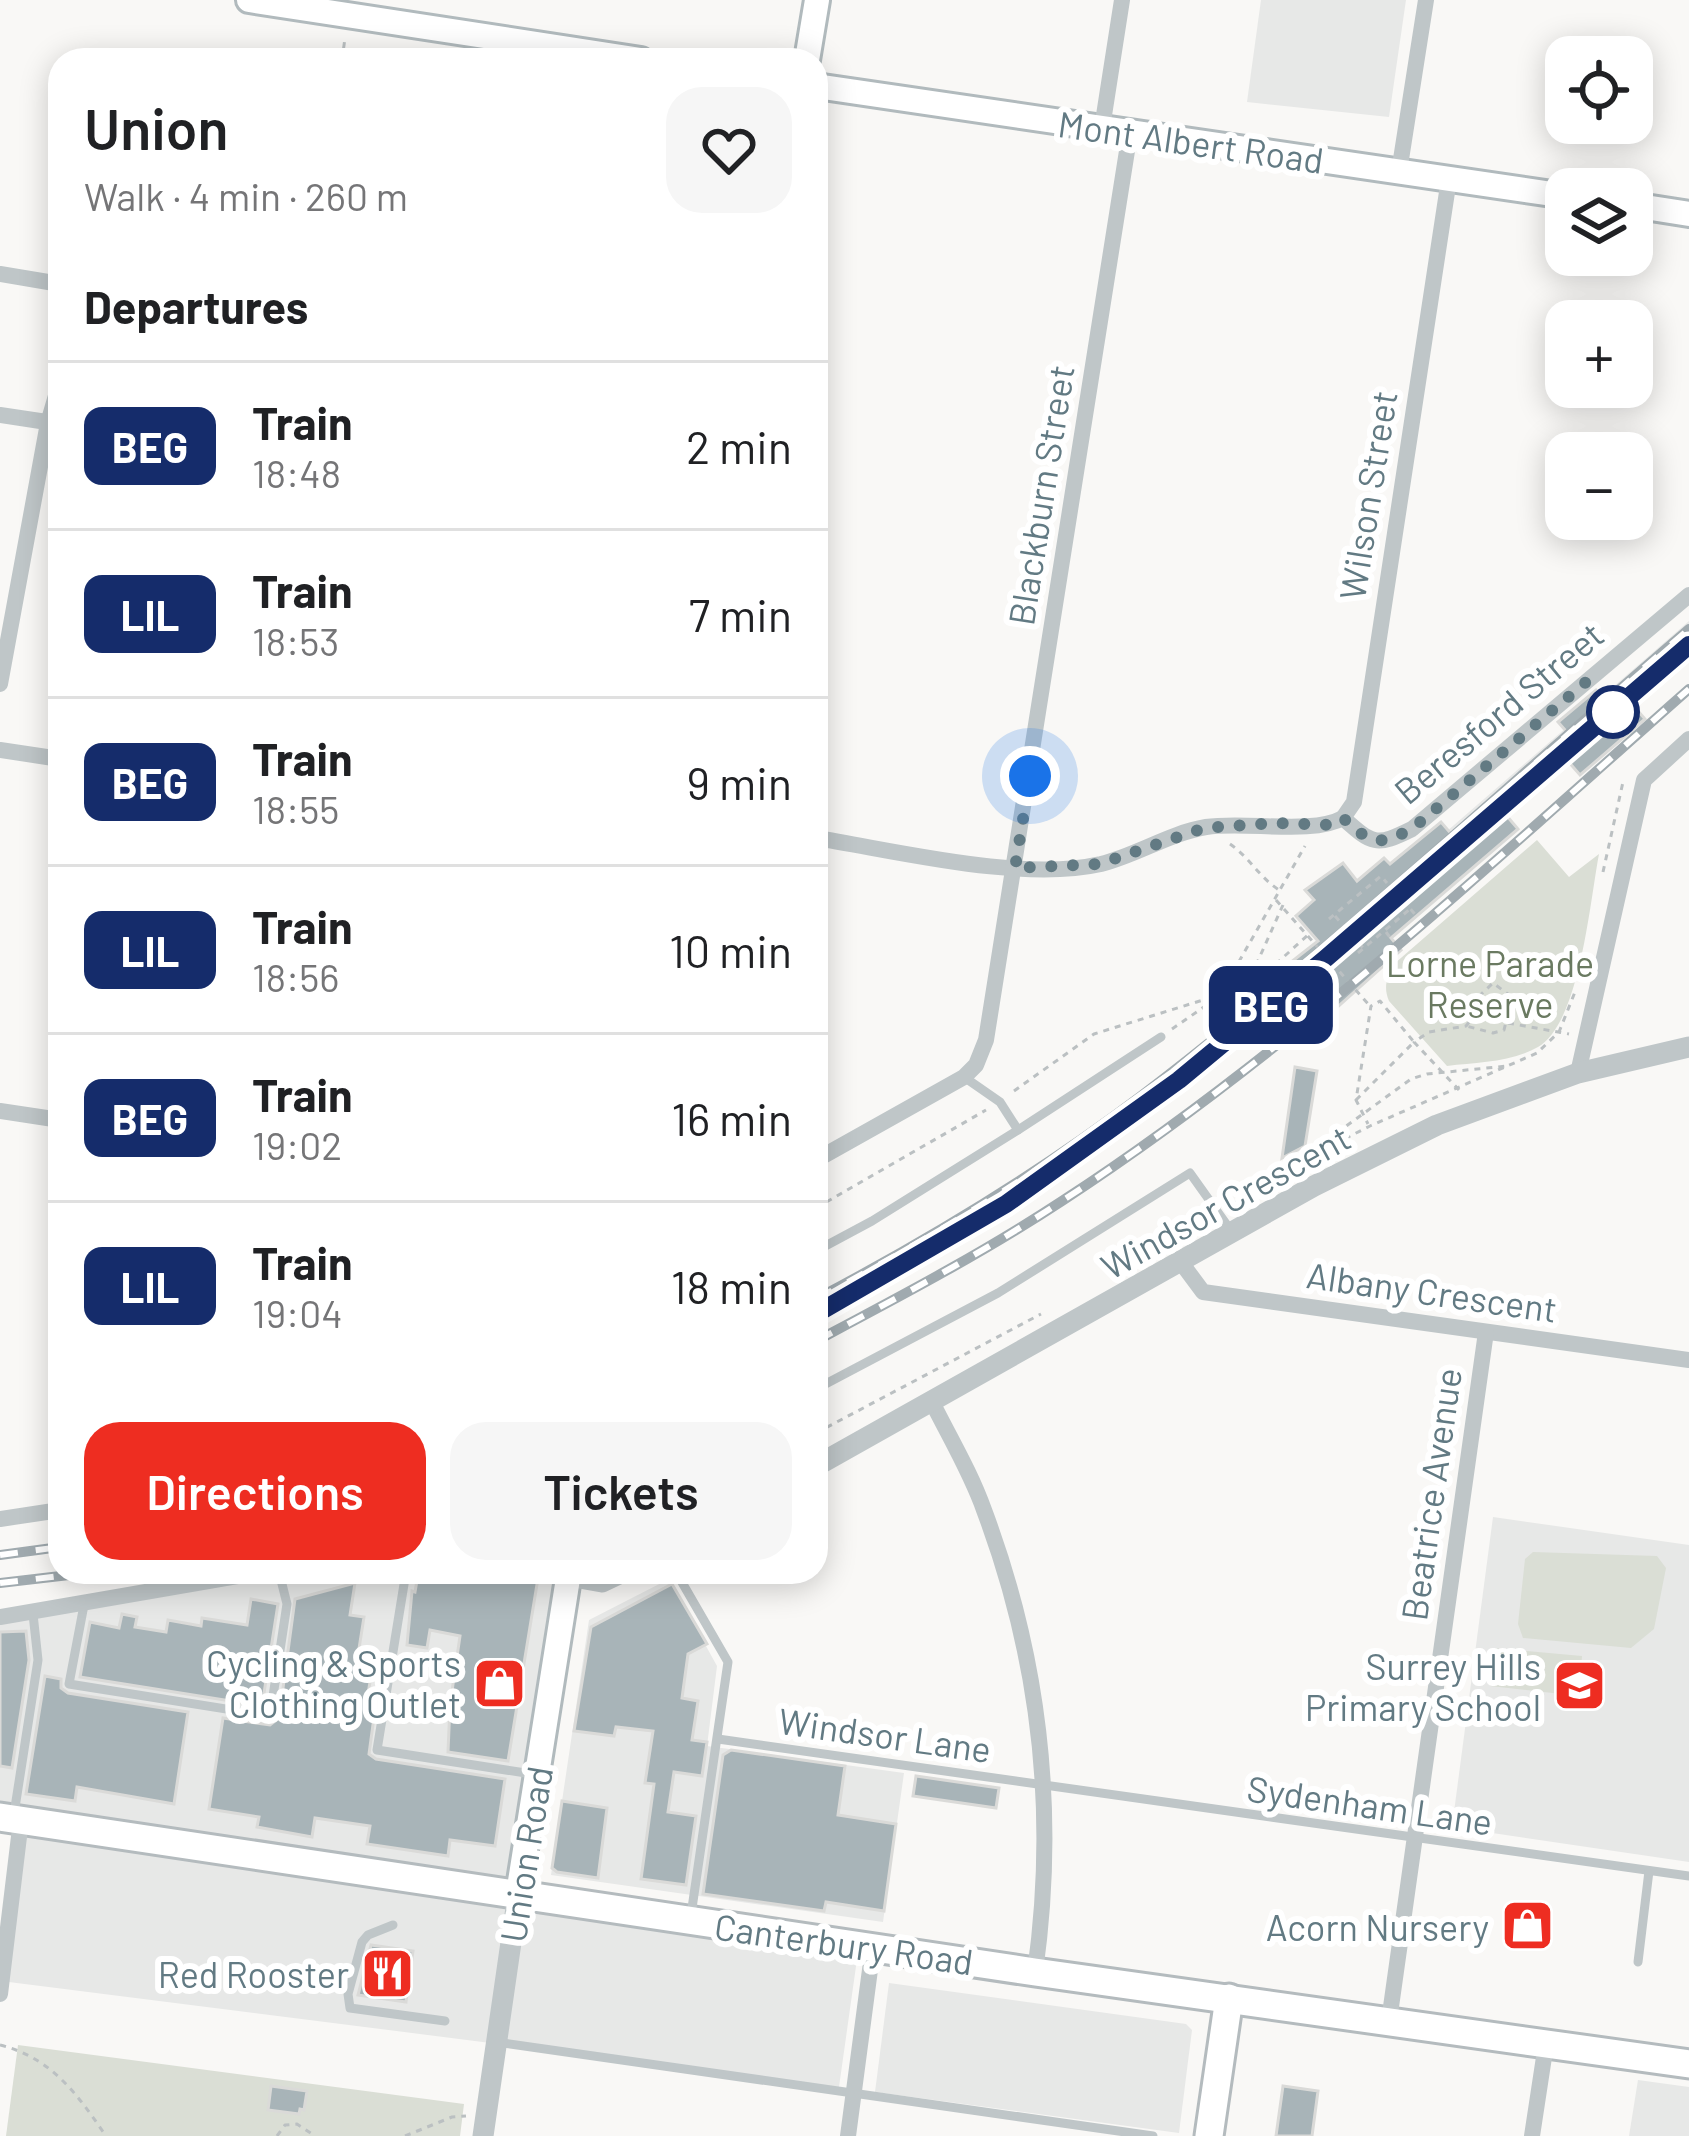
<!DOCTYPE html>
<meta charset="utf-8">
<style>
:root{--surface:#fff;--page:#f6f6f6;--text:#202124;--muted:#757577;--line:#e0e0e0;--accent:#ee2d21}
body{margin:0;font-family:Barlow,sans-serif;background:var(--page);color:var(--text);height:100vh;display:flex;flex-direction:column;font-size:45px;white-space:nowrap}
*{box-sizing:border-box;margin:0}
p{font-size:39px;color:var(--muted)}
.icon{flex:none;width:66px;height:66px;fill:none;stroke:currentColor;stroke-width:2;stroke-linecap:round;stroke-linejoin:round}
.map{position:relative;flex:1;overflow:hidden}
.side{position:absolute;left:48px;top:48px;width:780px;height:1536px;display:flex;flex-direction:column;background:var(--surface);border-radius:36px;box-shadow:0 6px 30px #0003}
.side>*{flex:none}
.badge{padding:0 24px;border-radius:18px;font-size:42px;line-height:78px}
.buttons{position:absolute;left:1545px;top:36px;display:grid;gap:24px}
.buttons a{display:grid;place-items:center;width:108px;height:108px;border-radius:24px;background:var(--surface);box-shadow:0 6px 30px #0003;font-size:60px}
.you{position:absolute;width:60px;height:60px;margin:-30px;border:9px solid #fff;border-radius:50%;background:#1a73e8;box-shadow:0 0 0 18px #1a73e833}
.map>.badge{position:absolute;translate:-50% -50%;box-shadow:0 0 0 6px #fff}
h2{padding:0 36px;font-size:45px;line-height:108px}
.round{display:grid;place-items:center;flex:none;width:126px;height:126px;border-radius:36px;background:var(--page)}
.head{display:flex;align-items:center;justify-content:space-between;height:204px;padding:0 36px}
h1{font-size:57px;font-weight:600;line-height:90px}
.button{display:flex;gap:24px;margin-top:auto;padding:24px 36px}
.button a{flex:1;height:138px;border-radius:36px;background:var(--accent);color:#fff;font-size:48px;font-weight:600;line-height:138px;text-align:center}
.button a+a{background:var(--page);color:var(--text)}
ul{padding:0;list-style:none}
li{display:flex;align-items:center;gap:36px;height:168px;padding:0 36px;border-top:3px solid var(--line)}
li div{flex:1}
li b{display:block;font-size:45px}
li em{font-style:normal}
li .badge{min-width:132px;font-weight:700;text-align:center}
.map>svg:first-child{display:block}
.built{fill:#e7e8e7}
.green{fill:#daded5}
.building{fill:#a8b4b8;stroke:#dadad8;stroke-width:3}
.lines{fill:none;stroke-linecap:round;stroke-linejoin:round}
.secondary-casing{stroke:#b1babd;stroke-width:30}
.primary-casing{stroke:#b4bbbe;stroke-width:33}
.path{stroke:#bbc0c2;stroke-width:3;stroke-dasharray:6 6;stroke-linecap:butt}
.service{stroke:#bfc6c8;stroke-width:9}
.minor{stroke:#bfc6c8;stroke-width:16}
.tertiary{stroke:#bfc6c8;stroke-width:21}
.secondary{stroke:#fff;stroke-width:24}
.primary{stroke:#fff;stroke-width:27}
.rail-casing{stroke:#a0aaaf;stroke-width:10}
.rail{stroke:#fff;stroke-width:6;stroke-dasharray:18;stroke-linecap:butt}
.line-casing{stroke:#fff;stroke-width:27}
.line{stroke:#152c6b;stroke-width:18}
.walk{stroke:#627a83;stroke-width:12;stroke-dasharray:0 21.6}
.stop-dot{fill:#fff;stroke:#152c6b;stroke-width:6}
.labels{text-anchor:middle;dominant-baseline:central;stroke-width:12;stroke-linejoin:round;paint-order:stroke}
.street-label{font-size:36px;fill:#627a83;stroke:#fff}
.park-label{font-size:36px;fill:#6a7a61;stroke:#fff}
.poi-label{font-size:36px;fill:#627a83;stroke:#fff;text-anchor:end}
</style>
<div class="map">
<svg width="1689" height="2136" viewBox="0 0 1689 2136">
<rect width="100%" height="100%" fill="#f9f8f6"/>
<!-- built -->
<g class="built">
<path d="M1261,0H1406L1389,117L1247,102Z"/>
<path d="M1689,621V653L1377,922L1362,905Z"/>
<path d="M1493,1517L1689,1545V1862L1452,1827Z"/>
<path d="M261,1572H569L518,1894L859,1945L839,2087L1,1981L21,1821L0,1817V1617Z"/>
<path d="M669,1579L717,1666L707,1746L904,1773L883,1922L551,1875L589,1620Z"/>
<path d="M889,1983L1186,2024L1192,2030L1179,2133L875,2092Z"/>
<path d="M1638,2080L1689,2087V2136H1629Z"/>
</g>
<!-- green -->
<g class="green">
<path d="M1537,840L1569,877L1599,854C1590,900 1580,1023 1538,1047C1510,1063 1477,1062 1447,1066L1389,1001C1383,987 1387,977 1394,964Z"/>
<path d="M1533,1552L1657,1556L1666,1568L1654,1629L1631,1648L1523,1638L1518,1624L1525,1559Z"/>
<path d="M1494,1648L1582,1656L1579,1696L1490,1686Z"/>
<path d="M18,2045L464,2104L460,2136H6Z"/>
</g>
<!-- building -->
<g class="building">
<path d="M1596,690L1618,716L1632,704L1645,719L1580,775L1567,760L1581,748L1558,722Z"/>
<path d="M1506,815L1518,829L1391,938L1401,950L1323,1020L1281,970L1318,941L1296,916L1314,900L1305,890L1343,863L1357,881L1384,858L1390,864L1441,822L1465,850Z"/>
<path d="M1295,1067L1317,1071L1305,1146L1282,1158Z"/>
<path d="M424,1572H539L508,1761L448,1752L450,1705L460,1636L430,1630L427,1648L407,1645L412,1591L415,1592L418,1575L424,1576Z"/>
<path d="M355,1583L350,1615L364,1617L355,1674L371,1676L368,1694L377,1695L369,1754L376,1759L505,1779L495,1846L450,1840L448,1856L367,1844L370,1826L315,1818L312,1837L257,1827L259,1817L209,1809L223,1718L270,1725L279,1718L295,1599Z"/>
<path d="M672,1584L707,1644L688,1654L682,1698L698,1701L692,1740L707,1742L702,1776L674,1772L668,1812L696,1816L686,1885L641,1879L654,1784L645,1783L653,1731L616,1727L614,1736L574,1731L591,1627Z"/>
<path d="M251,1599L278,1604L262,1706L80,1677L90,1622L119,1628L122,1614L137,1617L135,1627L166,1632L168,1620L201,1626L202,1618L247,1625Z"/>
<path d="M26,1631L29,1660L12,1768L0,1766V1632Z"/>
<path d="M45,1676L61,1679V1688L68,1693L188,1712L174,1804L77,1787L75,1801L26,1794Z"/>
<path d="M731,1750L845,1766L838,1815L896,1824L884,1911L826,1902L824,1911L703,1894L723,1755Z"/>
<path d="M916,1776L999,1788L996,1808L913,1796Z"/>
<path d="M562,1801L607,1808L598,1878L557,1872L552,1868Z"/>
<path d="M371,1945L413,1951L406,2002L358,1995Z"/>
<path d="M271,2086L307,2091L304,2110L300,2109L299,2114L268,2110Z"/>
<path d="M1283,2086L1318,2091L1312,2136H1276Z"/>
</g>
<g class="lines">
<defs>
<g id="secondary">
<path d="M249,0L641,60"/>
<path d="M807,60L817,0"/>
<path d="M816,86L1566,196"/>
<path d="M1632,205L1689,214"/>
<path d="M518,1894L569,1572"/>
</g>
<g id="primary">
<path d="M0,1817L1035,1972L1689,2064"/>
<path d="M1209,2136L1229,1998"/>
</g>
</defs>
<!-- secondary casing -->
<use href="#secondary" class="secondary-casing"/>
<!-- primary casing -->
<use href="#primary" class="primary-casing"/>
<!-- path -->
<g class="path">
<path d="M342,60L345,38"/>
<path d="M1230,844C1250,858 1259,877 1279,890"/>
<path d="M1603,872L1623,782"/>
<path d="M1276,900L1369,1005"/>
<path d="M1403,900L1418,918"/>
<path d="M1283,905L1252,974L1258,980L1308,935"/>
<path d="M1335,916L1363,948"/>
<path d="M1329,919L1381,876L1387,883"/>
<path d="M1386,932L1392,940"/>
<path d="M1326,952L1350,932"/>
<path d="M1358,953L1410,909"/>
<path d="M1221,993L1305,846"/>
<path d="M1508,1023L1569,1034"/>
<path d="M1172,1029L1214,1000"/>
<path d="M1459,1090L1414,1042L1429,1032L1466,1026L1474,1016L1473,1002L1493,983L1512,997L1504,1030L1493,1033L1466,1026"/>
<path d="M1014,1091L1094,1034L1219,995"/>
<path d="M1356,1100L1414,1042L1380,1001L1371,1006L1356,1100L1368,1124"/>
<path d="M1298,1161L1411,1079L1427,1074L1507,1066"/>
<path d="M1231,1205L1289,1167L1370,1126L1537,1053L1559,1032L1575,992"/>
<path d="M816,1208L986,1110"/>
<path d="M1180,1236L1207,1219"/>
<path d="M816,1433L1041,1314"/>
<path d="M0,2045C52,2058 77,2094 106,2136"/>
<path d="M277,2136L285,2125L297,2124L315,2136"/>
<path d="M405,2136L452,2117L466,2116"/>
</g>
<!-- service -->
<g class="service">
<path d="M1018,1130L1161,1037"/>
<path d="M816,1251L872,1221L1018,1130L1000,1102L964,1077"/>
<path d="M816,1389L998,1293L1190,1173L1232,1232"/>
<path d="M406,1572L377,1750L532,1774"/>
<path d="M676,1572L728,1662L691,1915"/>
<path d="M84,1605L69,1684L270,1716L287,1604L279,1572"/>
<path d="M718,1739L1689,1876"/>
<path d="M14,1814L38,1660L33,1614"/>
<path d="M393,1925L368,1935L362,1942L348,1994L350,2008L445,2021"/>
<path d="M1638,1962L1649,1871"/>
<path d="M496,2042L1153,2136"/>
</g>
<!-- minor -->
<g class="minor">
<path d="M1102,128L1122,0"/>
<path d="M1399,172L1426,0"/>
<path d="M0,274L60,284"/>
<path d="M0,415L60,424"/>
<path d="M0,684L48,423L60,382"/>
<path d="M0,750L60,759"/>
<path d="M1343,818L1354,802L1449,179"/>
<path d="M1343,818C1372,844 1376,847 1412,829L1689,595"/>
<path d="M816,838C898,851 1021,882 1101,864C1137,855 1170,833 1206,827C1246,821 1312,835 1343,818"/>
<path d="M1578,1073L1644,780L1689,739"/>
<path d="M0,1111L60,1120"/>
<path d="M816,1160L964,1077L976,1065L986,1040L1130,132"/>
<path d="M1180,1261L1203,1292L1689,1360"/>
<path d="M932,1402C950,1438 971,1473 984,1510C1040,1659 1057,1815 1035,1972"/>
<path d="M0,1519L60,1510"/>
<path d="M0,1617L261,1572"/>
<path d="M0,1994L21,1820"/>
<path d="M1389,2021L1486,1332"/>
<path d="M848,2136L873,1947"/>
<path d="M1532,2136L1546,2044"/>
</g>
<!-- tertiary -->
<g class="tertiary">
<path d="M816,1466L1314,1186L1437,1125L1578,1073L1689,1047"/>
<path d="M568,1576L602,1582L623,1572"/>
<path d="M483,2136L518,1894"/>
</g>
<!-- secondary -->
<use href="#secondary" class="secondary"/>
<!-- primary -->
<use href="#primary" class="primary"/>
<defs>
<g id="rail">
<path d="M816,1299C928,1240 1039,1173 1141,1096C1331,951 1507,785 1689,629"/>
<path d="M816,1341C899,1297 983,1253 1062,1201C1288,1054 1487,867 1689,689"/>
<path d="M0,1555L60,1547"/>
<path d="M0,1583L95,1572"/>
</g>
</defs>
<!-- rail casing -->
<use href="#rail" class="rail-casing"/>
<!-- rail -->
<use href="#rail" class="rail"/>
</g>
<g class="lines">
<defs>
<path id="line" d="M816,1314L1006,1204L1179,1080L1325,959L1689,645"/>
</defs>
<!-- line casing -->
<use href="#line" class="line-casing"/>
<!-- line -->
<use href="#line" class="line"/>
<!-- walk -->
<path class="walk" d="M1030,776L1015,868L1099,864L1204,828L1275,823L1330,825L1343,818C1372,844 1376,847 1412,829L1586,682L1613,712"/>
</g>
<!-- icons -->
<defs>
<symbol id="shop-square" viewBox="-11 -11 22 22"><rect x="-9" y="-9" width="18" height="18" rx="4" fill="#ee2d21" stroke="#fff"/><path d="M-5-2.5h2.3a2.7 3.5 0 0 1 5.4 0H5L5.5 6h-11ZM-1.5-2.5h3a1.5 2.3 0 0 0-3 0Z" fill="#fff"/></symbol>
<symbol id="school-square" viewBox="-11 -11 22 22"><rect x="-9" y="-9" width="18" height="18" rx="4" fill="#ee2d21" stroke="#fff"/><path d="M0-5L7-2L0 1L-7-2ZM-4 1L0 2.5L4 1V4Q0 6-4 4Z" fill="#fff"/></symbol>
<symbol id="restaurant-square" viewBox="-11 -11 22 22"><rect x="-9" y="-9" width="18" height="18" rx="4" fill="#ee2d21" stroke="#fff"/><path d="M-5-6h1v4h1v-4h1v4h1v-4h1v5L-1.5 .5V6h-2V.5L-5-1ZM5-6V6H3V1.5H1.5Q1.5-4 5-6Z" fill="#fff"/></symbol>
</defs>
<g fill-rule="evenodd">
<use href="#shop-square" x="470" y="1654" width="59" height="59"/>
<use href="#school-square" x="1550" y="1656" width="59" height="59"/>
<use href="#shop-square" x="1498" y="1896" width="59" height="59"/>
<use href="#restaurant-square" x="358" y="1944" width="59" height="59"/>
</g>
<!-- markers -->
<circle class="stop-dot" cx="1613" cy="712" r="24"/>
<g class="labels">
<!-- street labels -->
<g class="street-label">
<text transform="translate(1191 141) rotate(8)">Mont Albert Road</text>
<text transform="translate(1040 495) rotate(-81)">Blackburn Street</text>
<text transform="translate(1367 495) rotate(-81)">Wilson Street</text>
<text transform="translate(1498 712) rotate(-40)">Beresford Street</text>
<text transform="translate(1225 1201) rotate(-29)">Windsor Crescent</text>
<text transform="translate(1432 1291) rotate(8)">Albany Crescent</text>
<text transform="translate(1430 1494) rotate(-82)">Beatrice Avenue</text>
<text transform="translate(885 1734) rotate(8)">Windsor Lane</text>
<text transform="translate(1370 1804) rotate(8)">Sydenham Lane</text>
<text transform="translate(525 1854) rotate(-81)">Union Road</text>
<text transform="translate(844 1943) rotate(8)">Canterbury Road</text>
</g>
<!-- park labels -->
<g class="park-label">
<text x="1490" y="962">Lorne Parade<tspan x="1490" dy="41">Reserve</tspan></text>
</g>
<!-- poi labels -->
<g class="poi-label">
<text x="461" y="1662">Cycling &amp; Sports<tspan x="461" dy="41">Clothing Outlet</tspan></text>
<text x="1541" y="1665">Surrey Hills<tspan x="1541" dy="41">Primary School</tspan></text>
<text x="1489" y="1926">Acorn Nursery</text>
<text x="349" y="1973">Red Rooster</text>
</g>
</g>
</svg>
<div class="buttons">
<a><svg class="icon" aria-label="locate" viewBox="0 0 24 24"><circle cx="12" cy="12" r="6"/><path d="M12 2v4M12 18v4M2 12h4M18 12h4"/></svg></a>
<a><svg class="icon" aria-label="layers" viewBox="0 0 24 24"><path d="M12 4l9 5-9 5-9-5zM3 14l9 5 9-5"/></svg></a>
<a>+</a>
<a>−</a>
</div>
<div class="you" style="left:1030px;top:776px"></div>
<b class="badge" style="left:1271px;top:1005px;background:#152c6b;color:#fff">BEG</b>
<section class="side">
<div class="head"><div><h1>Union</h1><p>Walk · 4 min · 260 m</p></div><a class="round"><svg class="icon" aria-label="heart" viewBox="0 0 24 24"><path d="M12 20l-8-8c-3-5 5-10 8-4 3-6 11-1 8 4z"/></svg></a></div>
<h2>Departures</h2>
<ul>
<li><span class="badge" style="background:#152c6b;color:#fff">BEG</span><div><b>Train</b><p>18:48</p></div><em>2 min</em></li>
<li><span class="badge" style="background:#152c6b;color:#fff">LIL</span><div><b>Train</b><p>18:53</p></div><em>7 min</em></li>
<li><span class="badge" style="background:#152c6b;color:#fff">BEG</span><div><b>Train</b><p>18:55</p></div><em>9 min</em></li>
<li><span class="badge" style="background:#152c6b;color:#fff">LIL</span><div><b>Train</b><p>18:56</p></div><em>10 min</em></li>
<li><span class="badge" style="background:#152c6b;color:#fff">BEG</span><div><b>Train</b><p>19:02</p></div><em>16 min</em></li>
<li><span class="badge" style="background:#152c6b;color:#fff">LIL</span><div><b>Train</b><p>19:04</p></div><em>18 min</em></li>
</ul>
<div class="button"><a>Directions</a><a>Tickets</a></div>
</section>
</div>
